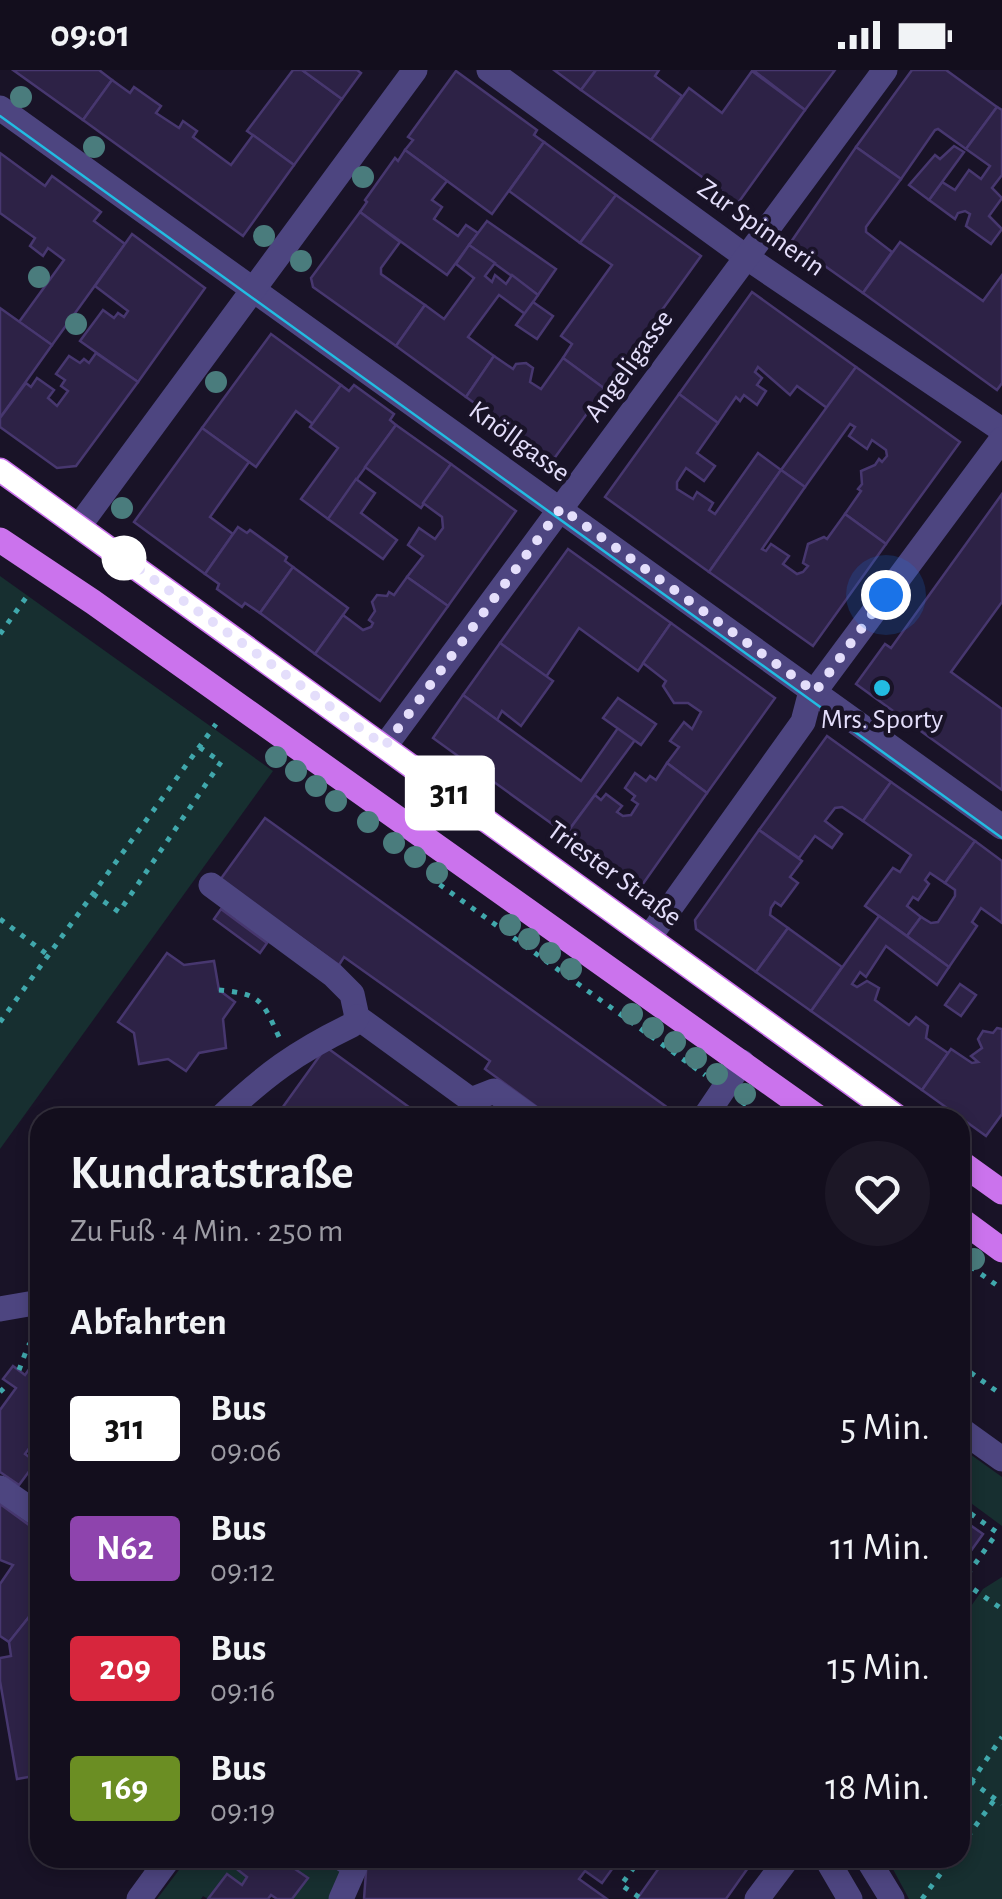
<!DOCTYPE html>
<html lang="de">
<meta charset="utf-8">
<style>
:root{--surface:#130e1d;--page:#1c1726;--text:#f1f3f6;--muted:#9d9ca4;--line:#322e3b}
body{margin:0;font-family:"Alegreya Sans",sans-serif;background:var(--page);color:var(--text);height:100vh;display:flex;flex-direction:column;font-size:38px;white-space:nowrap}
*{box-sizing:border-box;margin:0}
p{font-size:32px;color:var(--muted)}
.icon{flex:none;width:55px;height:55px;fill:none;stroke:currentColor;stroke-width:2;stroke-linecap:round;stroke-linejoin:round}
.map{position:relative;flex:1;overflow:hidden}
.details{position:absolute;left:30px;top:1038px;width:940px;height:760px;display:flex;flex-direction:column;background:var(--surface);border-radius:30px;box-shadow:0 5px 15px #0003,0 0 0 2px var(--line)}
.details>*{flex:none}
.badge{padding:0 20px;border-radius:8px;font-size:35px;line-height:65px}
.you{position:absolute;width:50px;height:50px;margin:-25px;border:8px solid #fff;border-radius:50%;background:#1a73e8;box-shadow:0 0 0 15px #1a73e833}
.map>.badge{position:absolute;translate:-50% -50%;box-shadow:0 0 0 5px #fff}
h2{padding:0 40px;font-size:38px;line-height:90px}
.round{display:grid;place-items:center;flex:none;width:105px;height:105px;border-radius:52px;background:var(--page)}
.head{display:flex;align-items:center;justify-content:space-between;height:170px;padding:0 40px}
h1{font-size:48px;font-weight:700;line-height:75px}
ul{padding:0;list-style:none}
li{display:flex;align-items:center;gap:30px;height:120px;padding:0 40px}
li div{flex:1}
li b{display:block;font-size:38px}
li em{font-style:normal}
li .badge{min-width:110px;font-weight:700;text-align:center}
.status{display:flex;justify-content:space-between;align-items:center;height:70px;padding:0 50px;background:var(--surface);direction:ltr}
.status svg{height:28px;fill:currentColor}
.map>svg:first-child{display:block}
.green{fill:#172f30}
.building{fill:#2d2246;stroke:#47376f;stroke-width:2.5}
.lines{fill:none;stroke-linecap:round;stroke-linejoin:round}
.path{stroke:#40a8ac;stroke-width:5;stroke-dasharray:5 8;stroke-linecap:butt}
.minor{stroke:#4d4580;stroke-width:25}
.major{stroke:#cb73ed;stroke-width:25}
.tram{stroke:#22bce2;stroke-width:2.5}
.tree{fill:#4a7c7d}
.line-casing{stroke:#fff;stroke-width:22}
.line{stroke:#fff;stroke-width:15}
.walk{stroke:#e4defb;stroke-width:10;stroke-dasharray:0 18}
.stop-dot{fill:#fff;stroke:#fff;stroke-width:5}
.poi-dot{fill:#22bce2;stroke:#191327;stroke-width:4}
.labels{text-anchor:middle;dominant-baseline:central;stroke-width:9;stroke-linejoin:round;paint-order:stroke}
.street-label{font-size:28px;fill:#e4defb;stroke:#191327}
.poi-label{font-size:28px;fill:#e4defb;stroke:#191327}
</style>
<div class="status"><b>09:01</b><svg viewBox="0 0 49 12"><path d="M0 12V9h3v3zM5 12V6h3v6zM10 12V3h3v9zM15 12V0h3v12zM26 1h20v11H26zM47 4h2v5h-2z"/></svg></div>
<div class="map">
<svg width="1002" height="1829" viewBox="0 0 1002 1829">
<rect width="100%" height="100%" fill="#191327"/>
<!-- green -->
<g class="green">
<path d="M0,506L273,701L0,1079Z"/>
<path d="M960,1377L1002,1407V1456L960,1425Z"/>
<path d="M1002,1507V1829H909L887,1788H960V1552L983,1519Z"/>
<path d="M188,1788H247L238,1800L247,1807L242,1815L208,1829L203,1826L201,1829H157Z"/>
<path d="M287,1788H310L316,1792L329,1788L340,1795L341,1802L330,1829H292L307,1808L284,1791Z"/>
</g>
<!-- building -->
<g class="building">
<path d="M13,0H99L112,10L83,50Z"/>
<path d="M293,0H302L342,29L294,95L247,61Z"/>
<path d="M302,0H357L361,3L342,29Z"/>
<path d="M554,0H596L581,20Z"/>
<path d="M596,0H659L655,6L682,26L651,70L581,20Z"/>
<path d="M753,0H835L805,40Z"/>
<path d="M912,0H946L997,37L966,79L938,59L935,60L901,109L856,77Z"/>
<path d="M456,1L537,60L534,65L544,72L492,144L405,80L413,70L408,67Z"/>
<path d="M752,1L805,40L738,133L651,70L689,18L722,43Z"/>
<path d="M112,10L130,23L134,17L161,36L156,43L179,58L183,51L197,61L193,67L231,95L253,65L294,95L243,166L83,50Z"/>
<path d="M997,37L1002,40V105L992,118L1002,128L989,146L1002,159L991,174L966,156L970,144L965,141L958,143L955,149L929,130L942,112L955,120L969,100L981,109L990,96L966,79Z"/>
<path d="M544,72L616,125L580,173L509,121Z"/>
<path d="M954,76L964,82L929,130L909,115L935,85L940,89Z"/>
<path d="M856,77L901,109L866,157V162L892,182L863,223L791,172Z"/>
<path d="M405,80L447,111L432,130L442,137L434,149L458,166L466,155L478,163L447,205L360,142L367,132L365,130L395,88L398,91Z"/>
<path d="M0,83L45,116L52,106L101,142L94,151L125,174L52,275L19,252L64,190L48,178L43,186L30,176L35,168L0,143Z"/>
<path d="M616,125L701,186L605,319L563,288L572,274L561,266L612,195L580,173Z"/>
<path d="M360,142L400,172L381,198V204L425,235L396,276L313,217L311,208Z"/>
<path d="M487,151L556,199L538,225L469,175Z"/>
<path d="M132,164L205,218L138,312L80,271L103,240L114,248L118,243L124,247L128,241L95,216Z"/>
<path d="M900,172L983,231L1002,205V313L997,320L863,223Z"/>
<path d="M469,175L495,193L485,206L492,212L495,205L506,214L512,205L538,225L525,244L499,225L468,267L494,286L466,327L396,276L425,235L444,249L474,208L456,194Z"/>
<path d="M752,222L856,297L827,338L797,316L790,325L758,297L755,302L762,308L757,315L766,321L757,335L744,325L740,331L736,327L718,353L679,324Z"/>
<path d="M533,232L553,246L537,269L516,255Z"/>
<path d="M0,238L52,275L0,348Z"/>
<path d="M271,264L341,315L313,354L296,341L256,397L202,358Z"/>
<path d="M96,283L138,312L76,396L57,398L0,357V348L26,313L31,317L37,308L54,320L48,328L57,336L68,321L61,316L65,310L56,304L69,286L80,293L84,289L89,293Z"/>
<path d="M494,286L513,299L516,294L526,293L533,298L530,312L541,319L563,288L605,319L553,390L466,327Z"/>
<path d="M856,297L960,372L886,474L845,444L861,421L858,419L862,414L861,401L875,395L879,389L882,392L887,386L886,380L872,370L867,379L849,366L855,357L850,354L805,417L781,400Z"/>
<path d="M341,315L349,321L354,315L394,344L390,350L396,355L328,449L301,429L338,378L310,357Z"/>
<path d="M679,324L718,353L697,383L715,396L704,411L686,398L677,412V419L693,429L697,422L713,433L709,440L715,444L758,383L781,400L709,502L605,427Z"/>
<path d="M396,355L451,394L421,438L365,397Z"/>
<path d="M202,358L249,392L210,447L233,464L205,504L134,452Z"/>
<path d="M451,394L516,441L448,536L407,507L423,486L408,475L419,458L435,469L443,458L442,447L423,433Z"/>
<path d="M781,400L805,417L762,479L766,481L771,474L789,486L783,494L797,504L803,502L808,496L803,493L808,474L824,467L827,469L845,444L886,474L813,576L709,502Z"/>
<path d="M356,409L375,423L361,443L397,470L383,489L328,449Z"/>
<path d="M1002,424V532L951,602L1002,639V720L856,614L885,574L891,578Z"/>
<path d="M238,457L247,463L250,460L287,487L285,491L293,497L260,543L245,533L242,537L217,519L219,514L205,504Z"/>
<path d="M568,479L671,553L638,601L579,558L546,607L500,573Z"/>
<path d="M293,497L348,538L315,584L260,543Z"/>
<path d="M407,507L448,536L380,631L315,584L343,545L363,560L371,557L373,553L369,550L375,541L372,532L377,525L387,526L389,522L394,525Z"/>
<path d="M671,553L775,628L707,723L667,693L679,677L670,671L684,652L692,659L701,642L688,633H674L663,616L666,611L643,593Z"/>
<path d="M500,573L553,611L521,656L502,641L497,650L463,625Z"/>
<path d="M463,625L581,711L618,658L635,670L566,764L433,668Z"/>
<path d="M618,628L656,654L641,675L603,648Z"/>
<path d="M827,666L891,712L863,751L842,737L835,738L825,751L842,764L832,778L815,766L799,788L759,760Z"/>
<path d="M667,693L707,723L640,818L566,764L595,725L601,730L606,724L622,736L617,742L623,746L631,745L638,734L632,730L635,726L625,718L635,703L646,711L650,706L656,710Z"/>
<path d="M891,712L975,771L945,813L930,803L925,810L929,814L918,830L913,827L907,836L921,847L907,866L865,836L893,798L900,802L911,785L863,751Z"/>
<path d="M265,748L682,1048H552L485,999L490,991L344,887L339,895L220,810Z"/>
<path d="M759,760L802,791L790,807L798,813L781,836L775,832L771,838L770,845L788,858L756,902L696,859L695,850Z"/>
<path d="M975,771L1002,791V853L981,838L972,852L977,856L949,897L907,866L921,847L931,853L938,852L955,826V820L945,813Z"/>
<path d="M221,839L267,873L260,883L214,849Z"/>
<path d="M879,846L949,897L937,915L886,876L866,907L860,902L852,914L857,917L867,911L879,918L875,930L909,955L916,947L928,956L926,968L948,983L922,1020L811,941Z"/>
<path d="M788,858L842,897L811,941L756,902Z"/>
<path d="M167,883L184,895L214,891L219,920L235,932L223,949L226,978L199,983L186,1001L168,989L139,994L134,963L118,952Z"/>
<path d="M960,914L976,925L961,946L945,935Z"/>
<path d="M997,958L1002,959V1044L986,1066L922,1020L951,979L972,993L978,992L971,986L982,978L978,969L983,961L993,963Z"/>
<path d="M326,977L424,1048H290L280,1041Z"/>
<path d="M40,1284V1368L38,1366L25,1384L36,1392L19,1415L0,1402V1340L16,1318L3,1309L13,1296L25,1305Z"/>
<path d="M0,1434L40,1463V1533L9,1572L0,1566V1514L13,1495L0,1490Z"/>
<path d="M960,1448L983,1464L960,1496Z"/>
<path d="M37,1537L40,1539V1705L17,1709L0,1611V1588L11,1586L9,1572Z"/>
<path d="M247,1788H279L308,1808L292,1829H277L271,1825L268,1829H208L227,1804L242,1815L247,1807L238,1800Z"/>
<path d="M367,1788H620L602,1813L585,1801L579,1809L607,1829H364Z"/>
<path d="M666,1788H755L726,1829H637Z"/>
</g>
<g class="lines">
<!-- path -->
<g class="path">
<path d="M0,564L30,522"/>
<path d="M429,807L705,1005"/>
<path d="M93,824L119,842L221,692L199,677"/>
<path d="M0,849L48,885"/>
<path d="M219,920C261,924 262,930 279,967"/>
<path d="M0,952L216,654"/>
<path d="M742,1032L764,1048"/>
<path d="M960,1189L1002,1219"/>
<path d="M960,1295L1002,1325"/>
<path d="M19,1300L28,1276L40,1260"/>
<path d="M0,1322L9,1313"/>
<path d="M960,1436L1002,1466"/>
<path d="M963,1512L1002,1539"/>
<path d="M960,1515L997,1463"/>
<path d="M960,1703L1002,1734"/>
<path d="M971,1712L1002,1667"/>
<path d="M960,1777L995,1729"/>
<path d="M639,1827L621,1815L641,1788"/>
<path d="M922,1829L952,1788"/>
</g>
<!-- minor -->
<g class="minor">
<path d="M489,0L746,187L1002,360"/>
<path d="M0,38L1002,757"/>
<path d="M79,456L415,0"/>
<path d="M385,676L885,0"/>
<path d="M211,815L333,905L352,924L357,947L471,1030L494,1021L532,1048"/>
<path d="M650,866L803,652L809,629L1002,369"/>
<path d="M220,1048C265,1005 296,982 352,955L357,947"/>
<path d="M704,1048L742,992"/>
<path d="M0,1239L40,1232"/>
<path d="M960,1359L1002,1389"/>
<path d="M0,1418L40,1446"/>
<path d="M341,1788L355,1797L341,1829"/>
<path d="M826,1788L850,1829"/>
<path d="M867,1788L892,1829"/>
<path d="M139,1829L169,1788"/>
<path d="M757,1829L788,1788"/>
</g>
<!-- major -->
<g class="major">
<path d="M0,400L899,1048"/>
<path d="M0,470L93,532L819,1048"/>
<path d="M960,1092L1002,1122"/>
<path d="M960,1149L1002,1180"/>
</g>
<!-- tram -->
<path class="tram" d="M0,46L1002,768"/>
</g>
<!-- trees -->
<g class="tree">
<circle cx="21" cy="27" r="11"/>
<circle cx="94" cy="77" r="11"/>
<circle cx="363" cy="107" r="11"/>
<circle cx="264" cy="166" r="11"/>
<circle cx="301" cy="191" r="11"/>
<circle cx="39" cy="207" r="11"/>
<circle cx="76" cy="254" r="11"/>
<circle cx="216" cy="312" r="11"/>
<circle cx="122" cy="438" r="11"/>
<circle cx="276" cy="687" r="11"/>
<circle cx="296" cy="701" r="11"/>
<circle cx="316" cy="716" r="11"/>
<circle cx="336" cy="731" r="11"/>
<circle cx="368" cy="752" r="11"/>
<circle cx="394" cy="773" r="11"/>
<circle cx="415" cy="787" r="11"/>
<circle cx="437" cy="803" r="11"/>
<circle cx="510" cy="855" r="11"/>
<circle cx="529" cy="869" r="11"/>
<circle cx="550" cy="883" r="11"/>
<circle cx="571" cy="899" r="11"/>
<circle cx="632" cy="944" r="11"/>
<circle cx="653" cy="958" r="11"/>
<circle cx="675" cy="972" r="11"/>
<circle cx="696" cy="988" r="11"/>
<circle cx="717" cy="1004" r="11"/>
<circle cx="745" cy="1024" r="11"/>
<circle cx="974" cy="1189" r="11"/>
</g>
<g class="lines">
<defs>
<path id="line" d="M0,400L899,1048"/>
</defs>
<!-- line casing -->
<use href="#line" class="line-casing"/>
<!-- line -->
<use href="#line" class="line"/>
<!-- walk -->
<path class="walk" d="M124,488L110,478L385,676L561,438L815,622L886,525"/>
</g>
<!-- markers -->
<circle class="stop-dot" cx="124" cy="488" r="20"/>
<circle class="poi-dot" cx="882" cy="618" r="10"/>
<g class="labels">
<!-- street labels -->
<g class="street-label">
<text transform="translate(761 158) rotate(35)">Zur Spinnerin</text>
<text transform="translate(629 296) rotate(-54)">Angeligasse</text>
<text transform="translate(519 372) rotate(36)">Knöllgasse</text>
<text transform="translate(614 804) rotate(36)">Triester Straße</text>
</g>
<!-- poi labels -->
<g class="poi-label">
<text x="882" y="650">Mrs. Sporty</text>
</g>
</g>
</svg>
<div class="you" style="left:886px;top:525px"></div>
<b class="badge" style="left:450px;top:723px;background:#fff;color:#111">311</b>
<section class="details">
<div class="head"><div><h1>Kundratstraße</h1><p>Zu Fuß · 4 Min. · 250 m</p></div><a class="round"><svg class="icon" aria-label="heart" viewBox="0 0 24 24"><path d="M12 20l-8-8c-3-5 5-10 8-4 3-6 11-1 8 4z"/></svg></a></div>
<h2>Abfahrten</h2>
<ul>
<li><span class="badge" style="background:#fff;color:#111">311</span><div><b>Bus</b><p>09:06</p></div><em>5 Min.</em></li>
<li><span class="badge" style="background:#8e44ad;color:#fff">N62</span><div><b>Bus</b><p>09:12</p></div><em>11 Min.</em></li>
<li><span class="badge" style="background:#d7263d;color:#fff">209</span><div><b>Bus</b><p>09:16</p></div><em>15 Min.</em></li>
<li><span class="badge" style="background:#6b8e23;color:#fff">169</span><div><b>Bus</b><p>09:19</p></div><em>18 Min.</em></li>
</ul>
</section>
</div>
